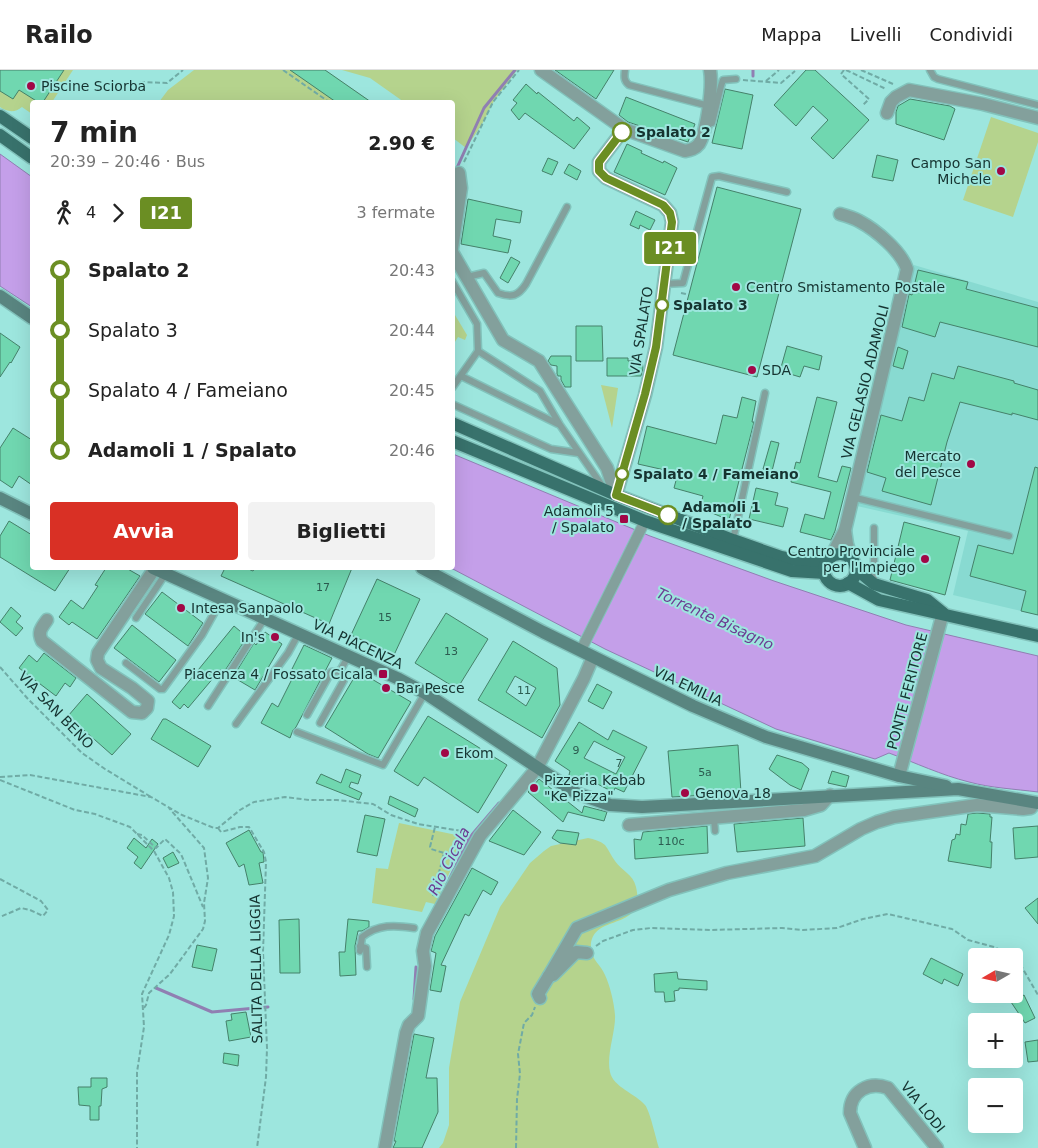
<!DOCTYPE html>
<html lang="it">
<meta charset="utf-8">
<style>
:root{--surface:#fff;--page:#f2f2f2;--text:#222;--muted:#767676;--line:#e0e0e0;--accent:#d93025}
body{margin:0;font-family:"DejaVu Sans",sans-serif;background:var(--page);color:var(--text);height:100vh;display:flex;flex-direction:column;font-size:19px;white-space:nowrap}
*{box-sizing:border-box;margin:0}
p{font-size:16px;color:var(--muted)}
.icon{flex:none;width:28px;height:28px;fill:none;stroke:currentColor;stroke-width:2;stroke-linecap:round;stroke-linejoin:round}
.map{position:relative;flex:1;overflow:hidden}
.side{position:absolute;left:30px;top:30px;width:425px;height:470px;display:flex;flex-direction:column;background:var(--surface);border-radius:5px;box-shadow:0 5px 20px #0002}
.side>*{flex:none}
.badge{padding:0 10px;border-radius:4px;font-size:18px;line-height:32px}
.needle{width:32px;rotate:261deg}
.tools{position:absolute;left:968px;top:878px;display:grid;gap:10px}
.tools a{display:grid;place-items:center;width:55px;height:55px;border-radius:5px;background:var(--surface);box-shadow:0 5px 20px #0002;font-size:25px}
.map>.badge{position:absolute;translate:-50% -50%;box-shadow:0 0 0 2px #fff}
.legs{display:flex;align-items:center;gap:8px;height:55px;padding:0 20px;font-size:16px}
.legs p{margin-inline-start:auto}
.headline{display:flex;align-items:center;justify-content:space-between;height:85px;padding:0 20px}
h1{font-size:28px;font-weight:600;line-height:38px}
.cta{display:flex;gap:10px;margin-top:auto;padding:10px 20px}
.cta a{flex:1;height:58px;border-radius:5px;background:var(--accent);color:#fff;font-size:20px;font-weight:600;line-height:58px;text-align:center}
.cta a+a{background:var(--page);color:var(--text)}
ul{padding:0 20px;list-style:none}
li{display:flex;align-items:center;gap:18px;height:60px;font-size:19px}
li i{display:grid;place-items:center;width:8px;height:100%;margin:0 6px;background:currentColor}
li i::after{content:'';width:12px;height:12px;margin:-6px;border:4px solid;border-radius:50%;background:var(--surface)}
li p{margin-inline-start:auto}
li:first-child i{background:linear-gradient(#0000 50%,currentColor 0)}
li:last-child i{background:linear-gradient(currentColor 50%,#0000 0)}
header{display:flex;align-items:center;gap:30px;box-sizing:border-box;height:70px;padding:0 25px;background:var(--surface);border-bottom:1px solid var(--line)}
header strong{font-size:24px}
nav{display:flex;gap:28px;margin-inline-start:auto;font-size:18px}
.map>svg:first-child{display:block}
.built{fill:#88dad1}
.green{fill:#b5d38d}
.water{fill:#c49fe9;stroke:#907fb2}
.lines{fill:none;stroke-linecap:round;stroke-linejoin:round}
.stream{stroke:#907fb2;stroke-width:3}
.building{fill:#70d7b0;stroke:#45816a;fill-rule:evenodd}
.service-casing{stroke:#82c2bb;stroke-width:9}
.pedestrian-casing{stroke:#82c2bb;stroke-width:12}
.minor-casing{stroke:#82c2bb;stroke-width:15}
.tertiary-casing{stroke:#82c2bb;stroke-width:15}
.secondary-casing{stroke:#82c2bb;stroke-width:15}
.primary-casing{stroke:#82c2bb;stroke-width:15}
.path{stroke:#70aba5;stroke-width:2;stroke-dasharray:5 2.5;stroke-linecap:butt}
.service{stroke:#83a09c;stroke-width:6}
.pedestrian{stroke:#83a09c;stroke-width:10}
.minor{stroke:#83a09c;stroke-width:12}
.tertiary{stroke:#83a09c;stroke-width:12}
.secondary{stroke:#598580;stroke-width:12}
.primary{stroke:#38726c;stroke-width:12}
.line-1-casing{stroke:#fff;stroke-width:11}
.line-1{stroke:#6b8e23;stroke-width:8}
.poi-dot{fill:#a10746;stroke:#9de6de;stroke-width:2}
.stop-1-dot{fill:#fff;stroke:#6b8e23;stroke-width:2.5}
.labels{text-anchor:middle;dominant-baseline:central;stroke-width:4;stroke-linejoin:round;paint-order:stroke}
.number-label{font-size:11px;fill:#2c5c50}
.poi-label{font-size:14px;fill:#153330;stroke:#9de6de;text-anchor:start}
.stop-label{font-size:14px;font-weight:bold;fill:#153330;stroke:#9de6de;text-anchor:start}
.street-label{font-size:14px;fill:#153330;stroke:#9de6de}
.water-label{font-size:15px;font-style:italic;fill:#6c3c93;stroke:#9de6de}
</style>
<header>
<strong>Railo</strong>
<nav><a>Mappa</a><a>Livelli</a><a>Condividi</a></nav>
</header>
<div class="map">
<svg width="1038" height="1078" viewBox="0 0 1038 1078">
<rect width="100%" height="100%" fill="#9de6de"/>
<!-- built -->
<path class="built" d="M914,195L1038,232V545L953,525L968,461L857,436L859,420Z"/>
<!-- green -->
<g class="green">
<path d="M0,0H73L52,32H32V44L22,37C15,43 7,42 0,37Z"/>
<path d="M194,0H325L371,32H159L168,20Z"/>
<path d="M342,0H517L494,31L481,56L466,78L453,68L452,32H404L370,8Z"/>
<path d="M991,47L1038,63V72L1013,147L963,130Z"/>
<path d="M452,240L467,265L465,270L458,267L453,275Z"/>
<path d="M601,315L618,318L612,358Z"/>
<path d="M399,753L466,767L435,834L426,832L422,842L372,833L376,798L388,799Z"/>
<path d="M588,768C594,769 600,771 605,775C609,780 611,786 615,791C622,801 633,804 636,817C647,864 589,841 591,879C592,890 601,895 605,905C610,916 614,932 615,945C616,961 606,985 610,1002C613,1017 636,1024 645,1035C650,1041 656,1069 659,1078H439L443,1073L449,1055V998L460,932L500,837L530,793L544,781L551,776Z"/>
</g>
<!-- water -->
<g class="water">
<path d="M0,84L32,107V237L0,216Z"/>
<path d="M453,384L650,466L774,511L906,555L1038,586V722C1015,719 991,718 969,712C941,705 916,693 889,683L875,689L776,659L605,579L451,498Z"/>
</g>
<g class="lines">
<!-- stream -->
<g class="stream">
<path d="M753,0V6"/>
<path d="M456,100L484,38L515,0"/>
<path d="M447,814L470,767L499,733"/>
<path d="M156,918L212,942L268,937"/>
<path d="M414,929L416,897"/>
</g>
</g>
<!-- building -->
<g class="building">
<path d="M0,0H64L43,32H38L19,20L13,29L0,21Z"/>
<path d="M290,0H325L371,32H336Z"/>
<path d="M555,0H614L596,29Z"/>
<path d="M806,0H815L869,50L833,89L811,68L828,50L813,36L796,56L774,35Z"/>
<path d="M526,14L537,24L538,22L574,51L577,47L590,58L574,79L525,43L519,50L511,40L517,33L513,30Z"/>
<path d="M725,19L753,25L742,79L712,73Z"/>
<path d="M626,27L695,54L688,72L628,52L619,45Z"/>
<path d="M910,29L950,36L955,39L944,70L896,54V42L898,36Z"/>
<path d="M627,74L642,81L641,83L663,93L664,91L677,98L665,125L614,102Z"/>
<path d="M877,85L898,90L893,111L872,107Z"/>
<path d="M548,88L558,92L552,105L542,101Z"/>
<path d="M569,94L581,101L577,110L564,103Z"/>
<path d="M717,117L801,139L757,307L673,285Z"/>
<path d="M468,129L522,141L520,153L496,149L493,166L511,170L508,183L461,174Z"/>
<path d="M636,141L655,150L650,160L640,155L639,159L630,155Z"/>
<path d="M511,187L520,192L508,213L500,208Z"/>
<path d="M918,200L968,212L966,219L1038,238V277L940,252L935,267L902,257L909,224L912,225Z"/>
<path d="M576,256H602L603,291H576Z"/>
<path d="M0,263L20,277L11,293L10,292L0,307Z"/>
<path d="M787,276L822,286L819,300L804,296L800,307L780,301Z"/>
<path d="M898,277L908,281L903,299L893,296Z"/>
<path d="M551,286H571V317H565L561,310V306H558L557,304V296L551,295L548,291Z"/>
<path d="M607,288H628V291L642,290L643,298L641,306H607Z"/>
<path d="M958,296L1014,311V313L1038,320V350L1012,343V345L960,332L947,372L931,435L882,421L886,408L867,402L881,345L902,351L909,327L924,331L932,303L954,309Z"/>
<path d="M742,327L756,331L752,352H754L729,450L700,438L703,426L674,418L678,403L638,394L647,356L716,374L723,345L737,348Z"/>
<path d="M817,327L837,332L818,407L837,412L842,396L851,398L835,461L831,470L800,462L805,444L824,449L831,422L791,412L796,392L800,393Z"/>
<path d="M13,358L32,370V415L19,406L12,418L0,410V378Z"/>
<path d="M771,371L779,373L772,401L763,399Z"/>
<path d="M1035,397L1038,398V545L1021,541L1026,521L970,506L978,475L1013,484Z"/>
<path d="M756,418L778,423L775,435L788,438L783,457L749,449Z"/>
<path d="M9,451L32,465V498H70L55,521L0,487V466Z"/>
<path d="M904,452L960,467L945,525L890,510Z"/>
<path d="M106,498H126L140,506L97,569L72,552L69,555L59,547L71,530L83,539L98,516L95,515Z"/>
<path d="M225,498H246L253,501L255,498H352L329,554L221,506Z"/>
<path d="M377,509L420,529L394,585L351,565Z"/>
<path d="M162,522L203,553L188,576L145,544Z"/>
<path d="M11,537L21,546L16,552L23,558L16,566L0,552Z"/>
<path d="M446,543L488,569L457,619L415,593Z"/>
<path d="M132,555L176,590L159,612L114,578Z"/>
<path d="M234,556L247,567L224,602L220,600L188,638L184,634L180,639L172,632Z"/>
<path d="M265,562L282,574L255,620L233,607L254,573L256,575Z"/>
<path d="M513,571L557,598L560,635L542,668L478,630ZM515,606L536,618L526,636L506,622Z"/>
<path d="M304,575L332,588L296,657L293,660L290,668L261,653L272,633L278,637L296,601L292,599Z"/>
<path d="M44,583L76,608L70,617L65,613L56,626L19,598L29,585L37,592Z"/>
<path d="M358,601L411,632L378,688L368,684L325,657Z"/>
<path d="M597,614L612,622L603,639L588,631Z"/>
<path d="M87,624L131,664L112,685L68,646Z"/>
<path d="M428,646L507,695L478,743L424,707L418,716L394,701Z"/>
<path d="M163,649H166L211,676L198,697L151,669Z"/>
<path d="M579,652L608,670L613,660L647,677L624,722L615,718L613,722L580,705L578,710L569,705L570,701L555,691ZM594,671L625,687L616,704L584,688Z"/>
<path d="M738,675L741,723L672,727L668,681Z"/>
<path d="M777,685L802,693L809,699L801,720L790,715L769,699Z"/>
<path d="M346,699L361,705L358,714L351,712L349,717L362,723L359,730L316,713L321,704L341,713Z"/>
<path d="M832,701L849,706L846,717L828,713Z"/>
<path d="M539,709L582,743L584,736L607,742L604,751L568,742L563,752L528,722Z"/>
<path d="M390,726L418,739L415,747L388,734Z"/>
<path d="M513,740L541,762L524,785L489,771Z"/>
<path d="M977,743L990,744V747H992L990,772H992L991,798L948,791L952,770L955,769L956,764L960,765L961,754L966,755L968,744Z"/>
<path d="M365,745L385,749L377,786L357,782Z"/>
<path d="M803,748L805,776L737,782L734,754Z"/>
<path d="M707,756L708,783L635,789L634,769L641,770L643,762Z"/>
<path d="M1038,756V787L1015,789L1013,758Z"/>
<path d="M249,760L261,782H263L264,792L259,793L263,813L249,815L244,794L239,797L226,773Z"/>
<path d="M557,760L579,763L576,775L560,773L552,768Z"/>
<path d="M134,768L146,778L152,769L158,774L141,799L134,793L138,787L127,778Z"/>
<path d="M173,782L179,793L168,798L163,788Z"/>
<path d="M472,798L498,812L491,825L483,820L469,846L465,844L441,895L446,896L441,922L430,920L436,883L431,881L435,866Z"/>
<path d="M1038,828V854L1025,838Z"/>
<path d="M299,849L300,903H280L279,850Z"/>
<path d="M348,849L369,851V857L362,861H358L355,876L356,905L340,906L339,882H345Z"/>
<path d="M197,875L217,879L212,901L192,897Z"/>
<path d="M931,888L963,904L958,916L944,909L942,914L923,904Z"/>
<path d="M677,902L678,909L707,911V920L679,918V920L674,921L675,931L665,932L664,922H655L654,904Z"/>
<path d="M1024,925L1035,948L1025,953L1011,932Z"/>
<path d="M246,942L251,967L229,971L226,951L232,950L231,944Z"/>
<path d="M414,964L434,968L426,1008H437L438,1042L422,1078H393L396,1071H394Z"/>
<path d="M1038,970V991L1028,992L1025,972Z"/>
<path d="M224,983L239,985L238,996L223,993Z"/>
<path d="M91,1008H107V1017L102,1019L101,1036H99V1050H90V1036L79,1035L78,1017H91Z"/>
</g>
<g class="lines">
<defs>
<g id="service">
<path d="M625,0C624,7 624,11 629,15L709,36"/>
<path d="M930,0L934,7L938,9L1038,35"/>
<path d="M712,53L721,16L723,10L736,9"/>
<path d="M467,207L484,203L498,223C512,228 518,226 526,214L567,137"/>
<path d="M452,211L477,254L478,281"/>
<path d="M664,214L683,213L712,107L719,106L787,122"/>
<path d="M461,306L558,354"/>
<path d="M452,318L478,281L540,321L560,355L603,417"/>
<path d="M452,334L551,379L578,383"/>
<path d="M852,427L1009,466"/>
<path d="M733,470L765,323"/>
<path d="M874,514V458"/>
<path d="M136,548L166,503"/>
<path d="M126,593L160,619H163L202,565L222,529"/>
<path d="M208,636L265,548"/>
<path d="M307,645L331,602L340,601"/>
<path d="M320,653L344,610L340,601L349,585"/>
<path d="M236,654L288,583L299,563"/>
<path d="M297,662L383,695L425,623"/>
<path d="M714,748L715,761"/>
<path d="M360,876L366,878L367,897"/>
<path d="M360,881L362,867C378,854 395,855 414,858"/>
</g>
<path id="pedestrian" d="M581,580L645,451"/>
<g id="minor">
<path d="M541,0L624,59L685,81C691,80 695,79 699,74C707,61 713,16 710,0"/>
<path d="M887,43L891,32L896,27L909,20L983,34L1038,48"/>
<path d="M452,178L461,118L459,103"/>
<path d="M452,182L503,270L539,291L607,398L616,425"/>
<path d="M616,425L645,325L656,277L672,152L670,143L663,135L606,108L599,101V92L624,59"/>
<path d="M845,460L847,474L852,490"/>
<path d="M831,487L845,460L907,199C901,181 876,160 859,151C854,148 847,146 840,144"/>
<path d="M47,550C42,557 37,562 42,571L132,642L142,643L147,638L148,631L132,618L101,598L97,590L98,583L155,498"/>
<path d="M629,755L804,740L821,735L830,725"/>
<path d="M587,883L576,882L553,905L549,906L577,858L669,820L727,803L815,786L861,759L877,752L894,747L977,735L1023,739L1031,738L1034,733"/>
<path d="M540,928L538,924L549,906"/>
<path d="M385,1078L406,963L409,955L418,946L425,896L423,881L427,863L480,766L537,698L584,608L593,587"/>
<path d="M865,1078L850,1043C850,1021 869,1011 888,1018L937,1078"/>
</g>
<path id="tertiary" d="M899,706L943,543"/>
<g id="secondary">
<path d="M0,226L32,248"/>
<path d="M0,428L32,444"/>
<path d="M153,498L399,609L425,623L576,723L610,735L642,737L680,735L958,719L1038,733"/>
<path d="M422,498L543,562L693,636L766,667L899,706L946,716"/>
</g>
<g id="primary">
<path d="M0,46L32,68"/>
<path d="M0,65L32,88"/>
<path d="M452,353L616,425L733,470L781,487L801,491L826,492"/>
<path d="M452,371L645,451L792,501L825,503"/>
<circle cx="840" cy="500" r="16"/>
<path d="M856,499L874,514L927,530L943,543"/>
<path d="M848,513L879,530L1038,566"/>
</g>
</defs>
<!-- service casing -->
<use href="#service" class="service-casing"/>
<!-- pedestrian casing -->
<use href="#pedestrian" class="pedestrian-casing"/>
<!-- minor casing -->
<use href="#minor" class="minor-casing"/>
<!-- tertiary casing -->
<use href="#tertiary" class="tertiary-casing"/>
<!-- secondary casing -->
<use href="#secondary" class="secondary-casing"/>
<!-- primary casing -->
<use href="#primary" class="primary-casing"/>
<!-- path -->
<g class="path">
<path d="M283,0L329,32"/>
<path d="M844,0L841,4L869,29L863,35"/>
<path d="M846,0L886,19"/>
<path d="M861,0L893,14"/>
<path d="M743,10L781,13L795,1"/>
<path d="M766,11L779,0"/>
<path d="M140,12L167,13L183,0"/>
<path d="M464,92L493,32L519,0"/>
<path d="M681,223L686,224"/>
<path d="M0,597L28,629L82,683L105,699L151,727"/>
<path d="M0,707L30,705L151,727L182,745L214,758H218L240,740L254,732L285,727L309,730H337L373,734L391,745L418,754L468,762"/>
<path d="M0,710L75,740L95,744L130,757L154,781L169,808L173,822L174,846L169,865L142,924L144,957L137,1002V1078"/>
<path d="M218,758L221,762L240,757H249L264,782L266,792L263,882L267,978L266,1007L257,1078"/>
<path d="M137,764L142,765L156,778L165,769L181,784L203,837"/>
<path d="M0,809L41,831L48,840L43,846L30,840L21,838L0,847"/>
<path d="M433,826L444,783L431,779L430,777L435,757"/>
<path d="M596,876L603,871L633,860L651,858L711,860L782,858L803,860L837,858L863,849L888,844L952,859L968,870L994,877L1016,887L1038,925"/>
<path d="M144,938L146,935L149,923L170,904L203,859L205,851L204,833L208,808L204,778L169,738"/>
<path d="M516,1078L517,1029L520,1004L518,984L524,953L532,945L535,937"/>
</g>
<!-- service -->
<use href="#service" class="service"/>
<!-- pedestrian -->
<use href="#pedestrian" class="pedestrian"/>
<!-- minor -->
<use href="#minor" class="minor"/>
<!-- tertiary -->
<use href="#tertiary" class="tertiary"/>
<!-- secondary -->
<use href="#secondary" class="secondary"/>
<!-- primary -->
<use href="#primary" class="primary"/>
</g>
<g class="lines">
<defs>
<path id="line-1" d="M622,62L599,92V101L606,108L663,135L670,143L672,152L656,277L645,324L616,425L668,445"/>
</defs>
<!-- line-1 casing -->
<use href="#line-1" class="line-1-casing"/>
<!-- line-1 -->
<use href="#line-1" class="line-1"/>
</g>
<!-- markers -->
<g class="poi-dot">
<circle cx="31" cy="16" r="5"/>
<circle cx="1001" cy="101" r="5"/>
<circle cx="736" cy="217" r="5"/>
<circle cx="752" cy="300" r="5"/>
<circle cx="971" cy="394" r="5"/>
<rect x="619" y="444" width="10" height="10" rx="2.5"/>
<circle cx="925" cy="489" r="5"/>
<circle cx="181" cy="538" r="5"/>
<circle cx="275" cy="567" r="5"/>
<rect x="378" y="599" width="10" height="10" rx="2.5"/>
<circle cx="386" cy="618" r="5"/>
<circle cx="445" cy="683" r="5"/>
<circle cx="534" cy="718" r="5"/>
<circle cx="685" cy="723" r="5"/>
</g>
<g class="stop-1-dot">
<circle cx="622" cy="62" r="9"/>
<circle cx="662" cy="235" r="6"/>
<circle cx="622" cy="404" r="6"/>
<circle cx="668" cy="445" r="9"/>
</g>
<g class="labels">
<!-- number labels -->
<g class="number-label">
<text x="323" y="517">17</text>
<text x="385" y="547">15</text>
<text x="451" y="581">13</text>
<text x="524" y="620">11</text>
<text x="576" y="680">9</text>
<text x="619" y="693">7</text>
<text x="705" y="702">5a</text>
<text x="671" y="771">110c</text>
</g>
<!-- poi labels -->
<g class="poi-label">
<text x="41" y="16">Piscine Sciorba</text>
<text x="991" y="93" text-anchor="end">Campo San<tspan x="991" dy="16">Michele</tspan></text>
<text x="746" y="217">Centro Smistamento Postale</text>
<text x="762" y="300">SDA</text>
<text x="961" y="386" text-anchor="end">Mercato<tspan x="961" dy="16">del Pesce</tspan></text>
<text x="614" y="441" text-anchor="end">Adamoli 5<tspan x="614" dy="16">/ Spalato</tspan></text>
<text x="915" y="481" text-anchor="end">Centro Provinciale<tspan x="915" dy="16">per l'Impiego</tspan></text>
<text x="191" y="538">Intesa Sanpaolo</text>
<text x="265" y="567" text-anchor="end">In's</text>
<text x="373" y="604" text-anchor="end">Piacenza 4 / Fossato Cicala</text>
<text x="396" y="618">Bar Pesce</text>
<text x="455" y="683">Ekom</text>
<text x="544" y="710">Pizzeria Kebab<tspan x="544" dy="16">"Ke Pizza"</tspan></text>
<text x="695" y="723">Genova 18</text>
</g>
<!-- stop labels -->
<g class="stop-label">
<text x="636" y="62">Spalato 2</text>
<text x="673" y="235">Spalato 3</text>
<text x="633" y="404">Spalato 4 / Fameiano</text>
<text x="682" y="437">Adamoli 1<tspan x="682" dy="16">/ Spalato</tspan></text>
</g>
<!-- street labels -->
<g class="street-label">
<text transform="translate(641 261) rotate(-81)">VIA SPALATO</text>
<text transform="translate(865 312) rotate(-76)">VIA GELASIO ADAMOLI</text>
<text transform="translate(358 574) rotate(25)">VIA PIACENZA</text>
<text transform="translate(688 616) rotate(25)">VIA EMILIA</text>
<text transform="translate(907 621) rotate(-75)">PONTE FERITORE</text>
<text transform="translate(56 640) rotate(46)">VIA SAN BENO</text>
<text transform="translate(256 899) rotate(-91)">SALITA DELLA LIGGIA</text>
<text transform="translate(923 1037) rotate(51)">VIA LODI</text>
</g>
<!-- water labels -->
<g class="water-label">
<text transform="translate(715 549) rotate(25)">Torrente Bisagno</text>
<text transform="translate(449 791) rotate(-63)">Rio Cicala</text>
</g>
</g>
</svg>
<div class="tools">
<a><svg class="needle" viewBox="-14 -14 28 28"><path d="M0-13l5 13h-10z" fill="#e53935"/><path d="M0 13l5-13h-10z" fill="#767676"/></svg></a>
<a>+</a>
<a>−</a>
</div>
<b class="badge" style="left:670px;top:178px;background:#6b8e23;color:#fff">I21</b>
<section class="side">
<div class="headline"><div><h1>7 min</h1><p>20:39 – 20:46 · Bus</p></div><b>2.90 €</b></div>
<div class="legs"><svg class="icon" aria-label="walk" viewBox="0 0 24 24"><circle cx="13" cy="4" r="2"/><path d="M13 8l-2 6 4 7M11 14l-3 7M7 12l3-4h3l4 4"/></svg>4<svg class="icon" aria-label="forward" viewBox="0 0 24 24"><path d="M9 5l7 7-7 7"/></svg><b class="badge" style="background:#6b8e23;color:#fff">I21</b><p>3 fermate</p></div>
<ul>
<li><i style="color:#6b8e23"></i><b>Spalato 2</b><p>20:43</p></li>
<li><i style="color:#6b8e23"></i><span>Spalato 3</span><p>20:44</p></li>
<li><i style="color:#6b8e23"></i><span>Spalato 4 / Fameiano</span><p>20:45</p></li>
<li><i style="color:#6b8e23"></i><b>Adamoli 1 / Spalato</b><p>20:46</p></li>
</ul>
<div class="cta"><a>Avvia</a><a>Biglietti</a></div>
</section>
</div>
